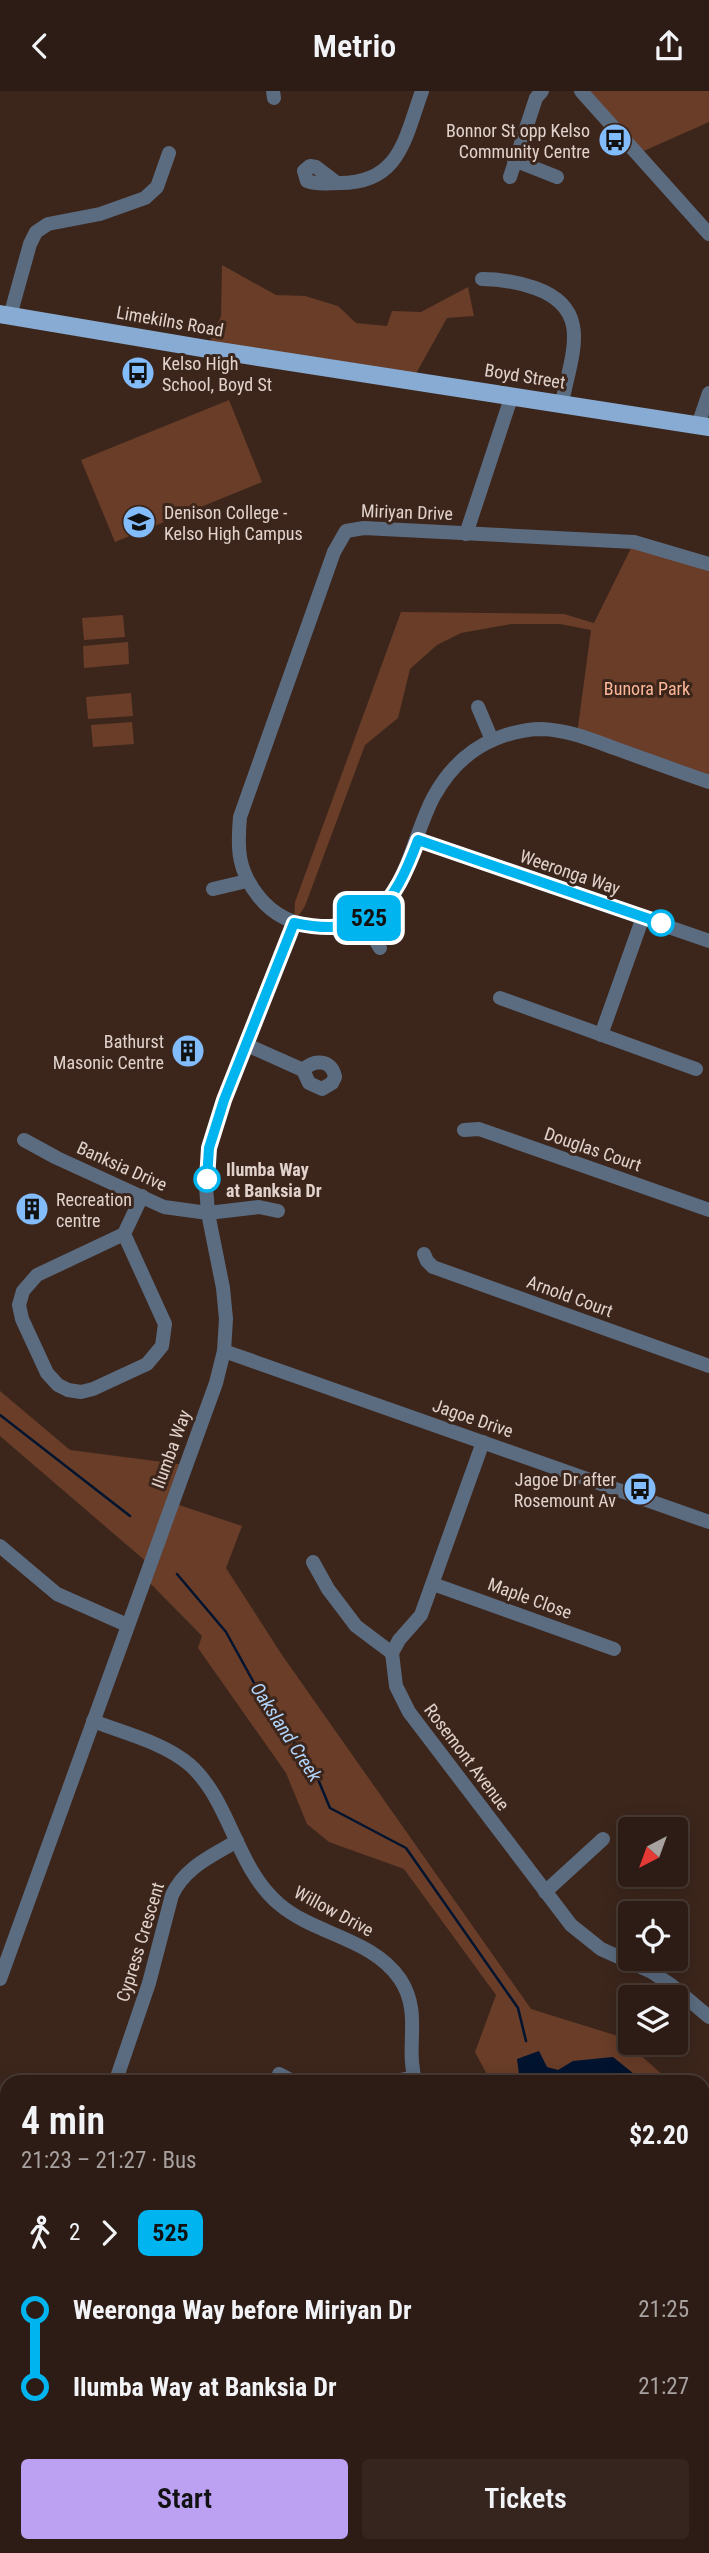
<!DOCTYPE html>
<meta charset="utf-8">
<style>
:root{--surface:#2d1c15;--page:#35251e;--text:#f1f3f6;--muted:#a7a1a0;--line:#483a34;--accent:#bca0f2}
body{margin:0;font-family:"Roboto Condensed",sans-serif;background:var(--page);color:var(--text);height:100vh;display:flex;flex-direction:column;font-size:26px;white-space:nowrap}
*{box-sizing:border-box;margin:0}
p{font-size:23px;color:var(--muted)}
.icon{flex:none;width:38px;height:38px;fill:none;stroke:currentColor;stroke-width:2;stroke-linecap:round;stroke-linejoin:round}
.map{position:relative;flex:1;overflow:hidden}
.drawer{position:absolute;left:0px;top:1984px;width:710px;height:478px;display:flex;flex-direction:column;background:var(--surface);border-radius:21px 21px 0 0;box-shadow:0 4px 18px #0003,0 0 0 2px var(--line)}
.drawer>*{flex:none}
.badge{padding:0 14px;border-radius:10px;font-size:24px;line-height:46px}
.needle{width:46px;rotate:221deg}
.buttons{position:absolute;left:618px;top:1726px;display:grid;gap:14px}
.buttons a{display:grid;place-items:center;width:70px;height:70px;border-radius:7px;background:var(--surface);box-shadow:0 4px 18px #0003,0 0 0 2px var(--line);font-size:35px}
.map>.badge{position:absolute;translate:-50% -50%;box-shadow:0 0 0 4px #fff}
.legs{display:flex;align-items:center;gap:10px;height:77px;padding:0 21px;font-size:23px}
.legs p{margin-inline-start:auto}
.headline{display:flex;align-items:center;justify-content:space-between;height:119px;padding:0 21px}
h1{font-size:38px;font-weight:600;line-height:52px}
.primary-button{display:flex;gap:14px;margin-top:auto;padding:14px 21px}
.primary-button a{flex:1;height:80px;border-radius:7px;background:var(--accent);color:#111;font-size:28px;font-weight:600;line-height:80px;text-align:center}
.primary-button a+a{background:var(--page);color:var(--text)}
ul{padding:0 21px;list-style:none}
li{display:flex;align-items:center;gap:24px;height:77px;font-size:26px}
li i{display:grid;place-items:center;width:10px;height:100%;margin:0 9px;background:currentColor}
li i::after{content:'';width:18px;height:18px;margin:-9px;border:5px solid;border-radius:50%;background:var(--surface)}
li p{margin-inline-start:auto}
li:first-child i{background:linear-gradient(#0000 50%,currentColor 0)}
li:last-child i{background:linear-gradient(currentColor 50%,#0000 0)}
header{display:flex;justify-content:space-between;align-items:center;height:91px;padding:0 21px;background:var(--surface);font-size:32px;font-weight:600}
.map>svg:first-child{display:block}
.green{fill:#693d28}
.water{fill:#00132f}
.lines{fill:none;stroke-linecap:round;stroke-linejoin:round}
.stream{stroke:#00132f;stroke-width:2.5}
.minor{stroke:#5b6c80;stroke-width:14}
.major{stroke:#87abd3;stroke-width:18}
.line-1-casing{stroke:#fff;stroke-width:16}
.line-1{stroke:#00b5ef;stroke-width:10}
.stop-1-dot{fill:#fff;stroke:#00b5ef;stroke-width:3.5}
.labels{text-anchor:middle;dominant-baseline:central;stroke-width:6;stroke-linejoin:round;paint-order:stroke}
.poi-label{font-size:18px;fill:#e1d2cc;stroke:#3c261c;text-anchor:end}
.street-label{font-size:18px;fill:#e1d2cc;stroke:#3c261c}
.park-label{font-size:18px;fill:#fcb798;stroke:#3c261c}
.stop-label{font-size:18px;font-weight:bold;fill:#e1d2cc;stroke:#3c261c;text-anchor:start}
.water-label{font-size:19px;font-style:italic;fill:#b2d6fe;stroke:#3c261c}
</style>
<header><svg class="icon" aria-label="back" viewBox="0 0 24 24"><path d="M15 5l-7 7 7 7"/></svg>Metrio<svg class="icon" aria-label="share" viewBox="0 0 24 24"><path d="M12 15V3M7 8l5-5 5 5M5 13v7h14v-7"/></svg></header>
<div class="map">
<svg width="709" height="2462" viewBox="0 0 709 2462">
<rect width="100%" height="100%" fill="#3c261c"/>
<!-- green -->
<g class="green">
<path d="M581,0H709V31L637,63Z"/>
<path d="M222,174L276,204L305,205L338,215L356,232L387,235L392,220L421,221L468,196L474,225L447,227L414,286L207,258L221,225Z"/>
<path d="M229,309L262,391L115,451L81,369Z"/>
<path d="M634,451L709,473V691L577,643L591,539L560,533H511L461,542L437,554L410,578L398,627L365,654L305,815L294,832L295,811L401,521L564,523L594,532Z"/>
<path d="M123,524L125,546L84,549L82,527Z"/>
<path d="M128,551L129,573L84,577L83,555Z"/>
<path d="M131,602L133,625L88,628L86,606Z"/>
<path d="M132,631L134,653L93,656L91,634Z"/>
<path d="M0,1300L70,1359L186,1374L173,1412L242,1435L226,1477L282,1564L531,1918L621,1946L670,1991H491L475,1961L496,1904L404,1778L329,1751L307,1733L286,1682L198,1557L202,1545L145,1487L149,1473L0,1345Z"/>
<path d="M704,2025L709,2031V2126L704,2134Z"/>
<path d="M0,2122L7,2124V2153L0,2151Z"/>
<path d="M208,2455H290L289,2462H206Z"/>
<path d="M328,2455H367L382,2459L384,2455H503L497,2462H326Z"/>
</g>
<!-- water -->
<path class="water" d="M539,1960L547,1976L558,1979L573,1970L613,1966L644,1991H520L517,1968Z"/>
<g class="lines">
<!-- stream -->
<g class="stream">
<path d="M0,1324L130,1425"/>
<path d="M177,1483L226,1541L264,1610L315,1681L330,1717L406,1757L518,1917L526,1950"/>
<path d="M0,2140L7,2142"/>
<path d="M704,2322L709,2324"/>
</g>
<!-- minor -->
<g class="minor">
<path d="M273,0L274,7"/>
<path d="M581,0L709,143"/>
<path d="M514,69L557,86"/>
<path d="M510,86L536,7L542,0"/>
<path d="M337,92L316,76L310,75L304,80L307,90C317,94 329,92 340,92C400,92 405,47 422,0"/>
<path d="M482,188C501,188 517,191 535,197C594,218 571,264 562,312"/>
<path d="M10,225L30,153L36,141L48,133L100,123L145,107L157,96L169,62"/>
<path d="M698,334L709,302"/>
<path d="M466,443L512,304"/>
<path d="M709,473L634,451L364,437L346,440L334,461L240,726C237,759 238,780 259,806C274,825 295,834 319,836C405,843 404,761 434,705C448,680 468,659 495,648C510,642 525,638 542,638C567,639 590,648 614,657C645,668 677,680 709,691"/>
<path d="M478,616L492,649"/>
<path d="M417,749L709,850"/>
<path d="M213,798L247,790"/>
<path d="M364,830L380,857"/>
<path d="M500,907L696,978"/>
<path d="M601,944L643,826"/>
<path d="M247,954L303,979C314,968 332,968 335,986L332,992L322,998L309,992L303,979"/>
<path d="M464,1039L479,1038L709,1119"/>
<path d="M24,1049L57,1067L164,1116L208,1122L259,1116L278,1120"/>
<path d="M124,1143L165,1233L162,1255L147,1273L93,1298L81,1301L68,1299L58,1294L47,1282L22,1228L19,1214L23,1200L37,1184L124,1143L142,1105"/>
<path d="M424,1163L427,1170L433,1176L709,1275"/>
<path d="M224,1260L709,1431"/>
<path d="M483,1351L421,1524L399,1549L392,1562L396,1595L409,1621L571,1834L601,1858L650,1880L670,1893L709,1926"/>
<path d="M0,1455L57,1503L127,1534"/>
<path d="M313,1471L328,1498L356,1535L392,1562"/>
<path d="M433,1493L614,1558"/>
<path d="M93,1630C124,1642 165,1652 190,1674C231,1711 236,1777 279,1813C315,1844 372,1847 400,1888C423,1923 404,1956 416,1992"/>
<path d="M545,1801L603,1748"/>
<path d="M0,1888L216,1292L224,1260L226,1228L223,1197L208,1122L206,1095L209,1057L224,1009L294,832"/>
<path d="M279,1983L296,1992"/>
<path d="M115,1992L149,1892L172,1804C185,1776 212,1765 237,1750"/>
<path d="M387,1992L414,1986"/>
<path d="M0,2382L7,2375"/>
<path d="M654,2455L680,2462"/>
</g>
<!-- major -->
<g class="major">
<path d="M0,223L207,258L709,336"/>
<path d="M0,2250H7"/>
<path d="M704,2398L709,2399"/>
</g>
</g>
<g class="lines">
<defs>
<path id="line-1" d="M207,1088L209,1057L224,1009L294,832C371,848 393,816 418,749L661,832"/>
</defs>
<!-- line-1 casing -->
<use href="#line-1" class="line-1-casing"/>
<!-- line-1 -->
<use href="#line-1" class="line-1"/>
</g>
<!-- icons -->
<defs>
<symbol id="bus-disc" viewBox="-11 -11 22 22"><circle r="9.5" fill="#83bcfb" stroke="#3c261c"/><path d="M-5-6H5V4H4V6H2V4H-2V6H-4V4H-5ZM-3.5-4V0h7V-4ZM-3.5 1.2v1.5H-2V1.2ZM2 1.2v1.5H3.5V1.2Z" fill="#111"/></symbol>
<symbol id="school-disc" viewBox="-11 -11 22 22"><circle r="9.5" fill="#83bcfb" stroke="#3c261c"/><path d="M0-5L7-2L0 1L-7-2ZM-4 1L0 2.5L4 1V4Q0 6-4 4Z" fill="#111"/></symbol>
<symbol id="building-disc" viewBox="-11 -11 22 22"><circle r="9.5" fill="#83bcfb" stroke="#3c261c"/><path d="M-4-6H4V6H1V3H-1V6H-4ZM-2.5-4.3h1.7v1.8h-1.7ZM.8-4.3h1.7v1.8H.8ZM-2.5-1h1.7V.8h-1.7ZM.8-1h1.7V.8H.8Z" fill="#111"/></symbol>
</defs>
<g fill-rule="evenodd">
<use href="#bus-disc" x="596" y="30" width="38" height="38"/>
<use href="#bus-disc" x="119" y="263" width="38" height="38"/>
<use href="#school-disc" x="120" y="412" width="38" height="38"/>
<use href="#building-disc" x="169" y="941" width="38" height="38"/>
<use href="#building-disc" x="13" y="1099" width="38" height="38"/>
<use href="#bus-disc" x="621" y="1379" width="38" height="38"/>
</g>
<!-- markers -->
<g class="stop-1-dot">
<circle cx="661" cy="832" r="12"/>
<circle cx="207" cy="1088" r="12"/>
</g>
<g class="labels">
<!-- poi labels -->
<g class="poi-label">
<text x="590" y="39">Bonnor St opp Kelso<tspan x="590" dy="21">Community Centre</tspan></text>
<text x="162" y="272" text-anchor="start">Kelso High<tspan x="162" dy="21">School, Boyd St</tspan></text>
<text x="164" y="421" text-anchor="start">Denison College -<tspan x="164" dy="21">Kelso High Campus</tspan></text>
<text x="164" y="950">Bathurst<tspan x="164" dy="21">Masonic Centre</tspan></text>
<text x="56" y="1108" text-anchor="start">Recreation<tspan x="56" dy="21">centre</tspan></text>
<text x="616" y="1388">Jagoe Dr after<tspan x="616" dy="21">Rosemount Av</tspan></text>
</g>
<!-- street labels -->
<g class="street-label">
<text transform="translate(170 230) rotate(10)">Limekilns Road</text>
<text transform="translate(525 285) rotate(9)">Boyd Street</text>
<text transform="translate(407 421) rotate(2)">Miriyan Drive</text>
<text transform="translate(570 781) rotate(19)">Weeronga Way</text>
<text transform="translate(593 1058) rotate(19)">Douglas Court</text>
<text transform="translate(122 1075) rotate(24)">Banksia Drive</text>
<text transform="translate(570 1205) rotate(20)">Arnold Court</text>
<text transform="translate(473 1327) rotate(19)">Jagoe Drive</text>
<text transform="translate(171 1358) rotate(-70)">Ilumba Way</text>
<text transform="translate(530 1507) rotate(20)">Maple Close</text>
<text transform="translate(467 1666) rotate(53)">Rosemont Avenue</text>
<text transform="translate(334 1820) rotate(28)">Willow Drive</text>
<text transform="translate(140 1851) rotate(-73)">Cypress Crescent</text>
</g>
<!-- park labels -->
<g class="park-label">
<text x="647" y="597">Bunora Park</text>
</g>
<!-- stop labels -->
<g class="stop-label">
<text x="226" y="1078">Ilumba Way<tspan x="226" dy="21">at Banksia Dr</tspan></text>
</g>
<!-- water labels -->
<g class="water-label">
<text transform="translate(286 1641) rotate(57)">Oaksland Creek</text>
</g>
</g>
</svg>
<div class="buttons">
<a><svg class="needle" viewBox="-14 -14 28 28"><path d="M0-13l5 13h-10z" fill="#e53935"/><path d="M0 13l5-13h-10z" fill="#a7a1a0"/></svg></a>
<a><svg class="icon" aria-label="locate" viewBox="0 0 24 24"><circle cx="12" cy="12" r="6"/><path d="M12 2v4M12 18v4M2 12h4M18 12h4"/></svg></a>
<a><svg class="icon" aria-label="layers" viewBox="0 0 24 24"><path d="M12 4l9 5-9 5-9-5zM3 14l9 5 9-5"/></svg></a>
</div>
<b class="badge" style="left:369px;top:827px;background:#00b5ef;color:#111">525</b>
<section class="drawer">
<div class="headline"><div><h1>4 min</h1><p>21:23 – 21:27 · Bus</p></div><b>$2.20</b></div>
<div class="legs"><svg class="icon" aria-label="walk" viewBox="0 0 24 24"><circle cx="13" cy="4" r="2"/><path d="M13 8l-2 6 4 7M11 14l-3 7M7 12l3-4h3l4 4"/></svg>2<svg class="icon" aria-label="forward" viewBox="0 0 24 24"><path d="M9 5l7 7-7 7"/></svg><b class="badge" style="background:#00b5ef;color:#111">525</b></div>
<ul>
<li><i style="color:#00b5ef"></i><b>Weeronga Way before Miriyan Dr</b><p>21:25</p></li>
<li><i style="color:#00b5ef"></i><b>Ilumba Way at Banksia Dr</b><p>21:27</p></li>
</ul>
<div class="primary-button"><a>Start</a><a>Tickets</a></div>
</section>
</div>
